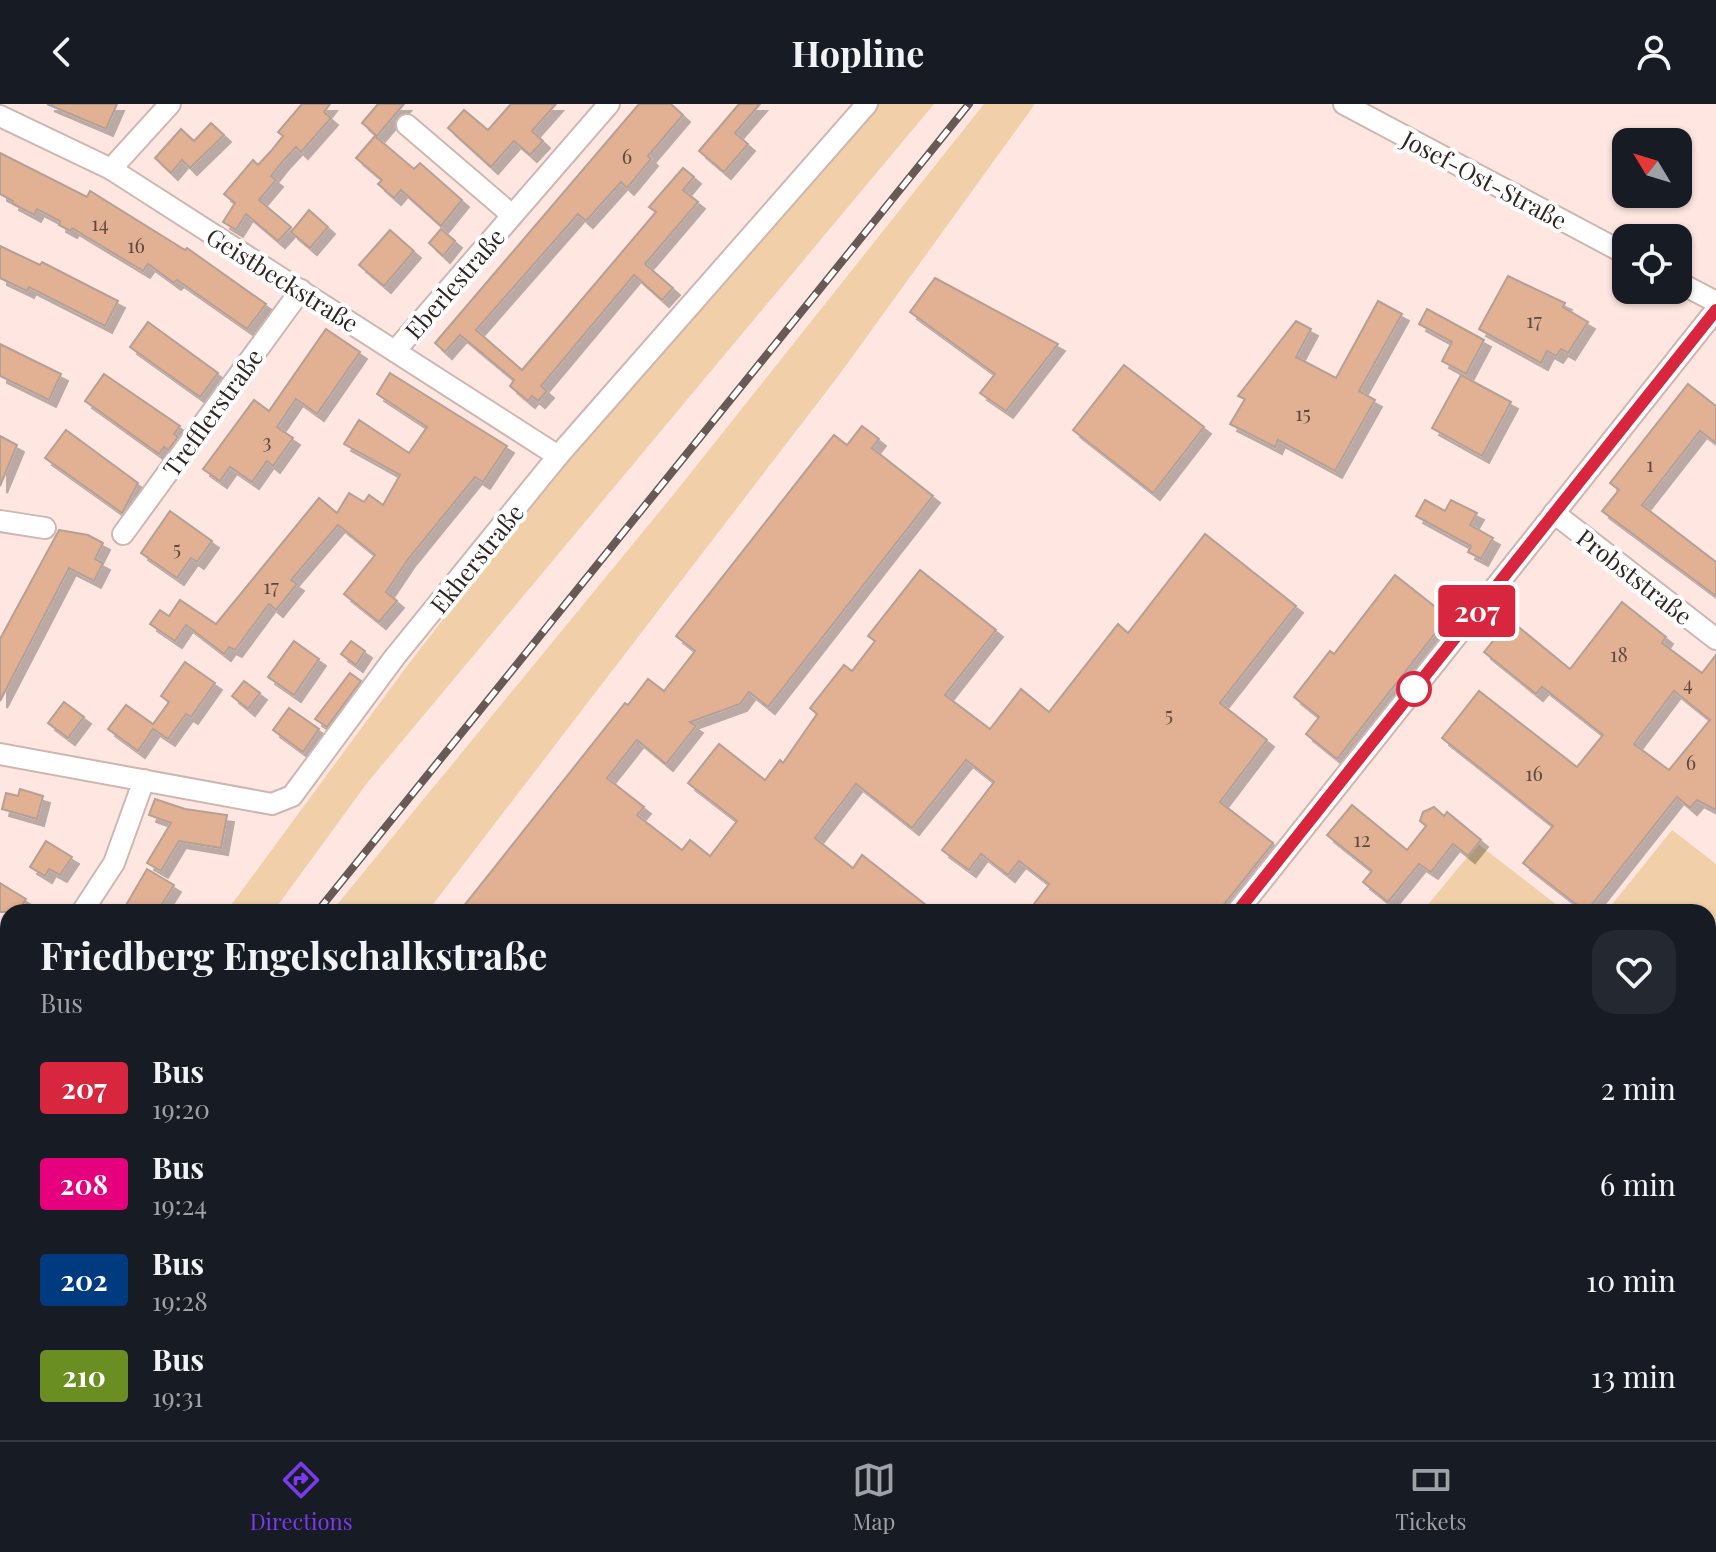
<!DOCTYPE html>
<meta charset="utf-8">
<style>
:root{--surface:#171b24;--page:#242831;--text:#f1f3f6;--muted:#9ea1a6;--line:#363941;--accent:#7c3aed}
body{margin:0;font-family:"Playfair Display",serif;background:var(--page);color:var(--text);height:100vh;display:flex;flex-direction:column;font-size:30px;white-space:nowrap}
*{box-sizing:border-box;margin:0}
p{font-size:26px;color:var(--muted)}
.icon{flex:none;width:44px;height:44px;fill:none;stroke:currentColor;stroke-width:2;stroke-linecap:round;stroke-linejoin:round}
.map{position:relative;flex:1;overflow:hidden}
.details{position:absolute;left:0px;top:800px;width:1716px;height:536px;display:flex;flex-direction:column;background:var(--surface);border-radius:24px 24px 0 0;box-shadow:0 2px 6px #0004}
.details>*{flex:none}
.badge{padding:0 16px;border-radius:6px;font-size:28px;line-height:52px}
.needle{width:52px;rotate:308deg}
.tools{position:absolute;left:1612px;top:24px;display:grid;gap:16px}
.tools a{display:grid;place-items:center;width:80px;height:80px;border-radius:16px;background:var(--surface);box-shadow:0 2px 6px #0004;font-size:40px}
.map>.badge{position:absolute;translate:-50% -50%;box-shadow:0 0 0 4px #fff}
.round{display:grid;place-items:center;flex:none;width:84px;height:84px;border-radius:24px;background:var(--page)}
.overview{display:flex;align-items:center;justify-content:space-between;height:136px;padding:0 40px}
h1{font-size:38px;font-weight:700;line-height:60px}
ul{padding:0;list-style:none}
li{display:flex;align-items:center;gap:24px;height:96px;padding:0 40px}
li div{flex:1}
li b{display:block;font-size:30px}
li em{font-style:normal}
li .badge{min-width:88px;font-weight:700;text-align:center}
header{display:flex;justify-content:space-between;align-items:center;height:104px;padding:0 40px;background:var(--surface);font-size:36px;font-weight:700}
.menu{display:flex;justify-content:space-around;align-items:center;height:112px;border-top:2px solid var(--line);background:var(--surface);font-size:22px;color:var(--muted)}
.menu a{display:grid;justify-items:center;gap:4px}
.menu .current{color:var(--accent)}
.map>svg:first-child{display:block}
.green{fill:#f0cfa9}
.building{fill:#e2b093;stroke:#b4a095;stroke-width:2;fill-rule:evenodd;filter:url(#shadow)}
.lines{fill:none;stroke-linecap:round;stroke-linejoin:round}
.minor-casing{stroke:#ceb6b1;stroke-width:24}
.major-casing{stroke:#b16a72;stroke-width:30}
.minor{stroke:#fff;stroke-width:20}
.major{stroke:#fabbc4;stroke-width:26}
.rail-casing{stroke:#665956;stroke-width:8}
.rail{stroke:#fff;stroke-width:5;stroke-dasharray:15;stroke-linecap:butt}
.line-casing{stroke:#fff;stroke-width:18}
.line{stroke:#d7263d;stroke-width:12}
.stop-dot{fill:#fff;stroke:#d7263d;stroke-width:4}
.labels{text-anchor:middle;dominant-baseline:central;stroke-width:8;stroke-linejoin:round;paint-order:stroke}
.number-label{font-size:20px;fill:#5c4940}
.street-label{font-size:24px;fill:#302725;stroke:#fff}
</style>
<header><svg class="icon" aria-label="back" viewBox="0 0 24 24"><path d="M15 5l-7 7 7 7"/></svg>Hopline<svg class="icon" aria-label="person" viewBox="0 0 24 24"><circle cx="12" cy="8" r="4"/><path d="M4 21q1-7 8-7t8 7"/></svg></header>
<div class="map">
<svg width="1716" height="1336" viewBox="0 0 1716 1336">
<defs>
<filter id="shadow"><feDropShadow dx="7" dy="7" stdDeviation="0" flood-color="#0004"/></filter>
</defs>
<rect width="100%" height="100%" fill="#ffe6e1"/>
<!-- green -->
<g class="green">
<path d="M879,0H934L367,679L273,808H226L407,562L582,335Z"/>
<path d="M984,0H1035L839,271L427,808H331L674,390Z"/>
<path d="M1672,726L1716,760V964L1708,966V808H1606Z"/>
<path d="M1478,740L1566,808H1422Z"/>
<path d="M8,1147V1207L0,1220V1159Z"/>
<path d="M1716,1177V1336H1681L1685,1328H1708V1192Z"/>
<path d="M8,1282V1328H43L39,1336H0V1295Z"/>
</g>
<!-- building -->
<g class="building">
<path d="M47,0H117L106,25Z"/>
<path d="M302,0H330L324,8L331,14L301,48L296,43L283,57L271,72L276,76L259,96L291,123L278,137L246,110L236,126L223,118L235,99L224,90L253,56L258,61L271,47L283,32L278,28Z"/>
<path d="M378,0H404L377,32L362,19Z"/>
<path d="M511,0H556L532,27L543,37L530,51L514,37L491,63L448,24L464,6L488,26Z"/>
<path d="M639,0H671L683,11L648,52L651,55L627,84L621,78L586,117L578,110L476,226L522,266L656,108L649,103L683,64L694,73L683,86L698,98L645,160L673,184L662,196L634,171L541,282L547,287L538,297L532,292L528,297L510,282L514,276L460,231L445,248L435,239Z"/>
<path d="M739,0H760L735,29L748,40L724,68L699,47Z"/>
<path d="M211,19L224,31L190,64L182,56L171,69L155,54L181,25L194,37Z"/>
<path d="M375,32L414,65L420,59L462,96L441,122L401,86L394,94L378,80L382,76L356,54Z"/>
<path d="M0,49L87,93L90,87L185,146L187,144L266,200L247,225L177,176L174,179L148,160L143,167L72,124L70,127L59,121L60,117L37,105L34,111L12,99L13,97L0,90Z"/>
<path d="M309,106L328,123L310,144L291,128Z"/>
<path d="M441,125L455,137L443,152L429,139Z"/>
<path d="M390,126L414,147L384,182L359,161Z"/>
<path d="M0,142L40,161L42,158L118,197L105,222L29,183L27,187L0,174Z"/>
<path d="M1508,172L1565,199L1563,203L1588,218L1568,249L1561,245L1556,252L1547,247L1541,259L1479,225Z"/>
<path d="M935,174L1058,240L1006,307L980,289L995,270L910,208Z"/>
<path d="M1378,197L1402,210L1359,287L1375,296L1335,367L1278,336L1275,343L1230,320L1245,295L1238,292L1296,217L1311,225L1296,253L1336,274Z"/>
<path d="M1427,205L1484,236L1466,270L1442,257L1452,238L1419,220Z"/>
<path d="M148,218L218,269L200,293L130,243Z"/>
<path d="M326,225L360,248L317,310L296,295L277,323L293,334L273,362L267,357L252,378L230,363L220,377L203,365L254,296L269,307Z"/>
<path d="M0,240L61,270L49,296L0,272Z"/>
<path d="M1124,261L1204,323L1153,389L1073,326Z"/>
<path d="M390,269L507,342L483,378L475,373L409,454L386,488L397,497L379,518L344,490L375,451L338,421L291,476L297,480L276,506L269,500L235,546L229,543L224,550L186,521L175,537L150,520L160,506L169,512L180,496L216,520L319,394L337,409L349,389L364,398L369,391L383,401L400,371L344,340L359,316L409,349L427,323L377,290Z"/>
<path d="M104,270L180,322L174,330L178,333L168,346L164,343L159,350L85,297Z"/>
<path d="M1461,271L1511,298L1482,352L1432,324Z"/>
<path d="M1688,280L1716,302V339L1700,327L1642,401L1716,458V492L1602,407L1619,386L1610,379Z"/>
<path d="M862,322L879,335L872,344L933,392L768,603L749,588L740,600L690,618L696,622L666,660L637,636L607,674L644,703L637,711L682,746L690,736L710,752L737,717L688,679L719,640L765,676L780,656L783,659L817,610L810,604L844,561L852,567L875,537L868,532L920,466L996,526L945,591L990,625L1021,585L1049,608L1118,520L1128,529L1205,430L1296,502L1220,599L1267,636L1220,698L1273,739L1218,808H1028L1049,780L1019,757L1008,771L981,750L969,766L942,746L994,678L966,656L912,724L856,680L815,734L853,764L862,751L935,808H459L625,599L628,601L648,575L664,587L695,547L676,532L834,331L847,341Z"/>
<path d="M66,326L138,379L122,409L45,354Z"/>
<path d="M0,332L17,341L0,382Z"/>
<path d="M1425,396L1445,407L1451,396L1477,409L1470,421L1493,434L1481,455L1468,448L1471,442L1416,412Z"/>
<path d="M170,407L212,437L197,458L191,454L177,474L141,449Z"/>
<path d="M59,426L88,431L103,439L95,455L103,459L94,477L69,464L0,597V535Z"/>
<path d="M1395,471L1448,513L1337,655L1306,630L1319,613L1294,593L1330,547L1334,550Z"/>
<path d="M1622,498L1666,533L1662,539L1702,569L1716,551V706L1697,696L1690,704L1677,693L1586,808L1523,759L1553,722L1442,634L1479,587L1577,663L1603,631L1542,583L1536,590L1484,548L1510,516L1570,565ZM1674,587L1710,616L1669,666L1634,640Z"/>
<path d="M294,537L319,555L294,591L268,573Z"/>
<path d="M351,537L365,547L356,561L341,550Z"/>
<path d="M185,558L215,579L191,613L186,610L168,635L153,625L138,647L108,625L126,601L153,620L169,598L161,592Z"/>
<path d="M350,569L361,577L327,623L315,615Z"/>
<path d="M244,577L260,589L248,605L232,592Z"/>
<path d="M64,598L84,613L68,634L48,619Z"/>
<path d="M289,604L319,625L303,648L273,626Z"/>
<path d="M20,685L43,692L37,715L2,705L6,689L18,692Z"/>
<path d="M155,695L185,705L227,711L221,744L179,737L161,767L147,759L171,719L149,711Z"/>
<path d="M1352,701L1407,746L1426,722L1420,717L1423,708L1434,703L1444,712L1447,708L1481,736L1468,752L1453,740L1431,768L1419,760L1388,798L1363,778L1372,767L1327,731Z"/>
<path d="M46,737L72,753L60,771L49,765L45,772L30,763Z"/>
<path d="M147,765L174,781L157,808H122Z"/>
<path d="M0,779L26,795L18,808H0Z"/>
</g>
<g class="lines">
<defs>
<g id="minor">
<path d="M1344,0L1626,150"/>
<path d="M0,12L111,65L558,352"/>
<path d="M407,21L512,111"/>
<path d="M111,65L170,0"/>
<path d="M1678,178L1716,198"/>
<path d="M395,247L609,0"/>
<path d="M1554,409L1716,535"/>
<path d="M0,417L45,424"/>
<path d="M123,430L301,186"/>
<path d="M0,650L272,700L292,692L394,554L558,352L867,0"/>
<path d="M82,808L114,759L144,676"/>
<path d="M1237,808L1716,206"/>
<path d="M0,922L8,909"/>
<path d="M803,1328L804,1336"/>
<path d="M1018,1328L1020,1336"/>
<path d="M761,1336L782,1328"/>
<path d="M1474,1336L1480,1328"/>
</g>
<g id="major">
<path d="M1708,1031L1716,1032"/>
<path d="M450,1336L466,1328"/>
</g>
</defs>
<!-- minor casing -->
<use href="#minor" class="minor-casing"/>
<!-- major casing -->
<use href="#major" class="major-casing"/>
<!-- minor -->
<use href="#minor" class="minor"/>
<!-- major -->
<use href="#major" class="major"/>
<defs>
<g id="rail">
<path d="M317,808L969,0"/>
<path d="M0,1278L8,1264"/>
</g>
</defs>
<!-- rail casing -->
<use href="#rail" class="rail-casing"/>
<!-- rail -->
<use href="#rail" class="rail"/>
</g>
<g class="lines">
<defs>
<path id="line" d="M1237,808L1716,206"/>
</defs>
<!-- line casing -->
<use href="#line" class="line-casing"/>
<!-- line -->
<use href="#line" class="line"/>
</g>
<!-- markers -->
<circle class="stop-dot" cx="1414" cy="585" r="16"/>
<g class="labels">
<!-- number labels -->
<g class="number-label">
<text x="627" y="51">6</text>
<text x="100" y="118">14</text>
<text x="136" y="140">16</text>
<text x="1534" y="215">17</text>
<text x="1303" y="308">15</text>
<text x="267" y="336">3</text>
<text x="1650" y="359">1</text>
<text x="177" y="443">5</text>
<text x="271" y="481">17</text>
<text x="1619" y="549">18</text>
<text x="1688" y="578">4</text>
<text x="1169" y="609">5</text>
<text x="1691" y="657">6</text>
<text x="1534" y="668">16</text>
<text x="1362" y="734">12</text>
</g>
<!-- street labels -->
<g class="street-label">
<text transform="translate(1485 75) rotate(28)">Josef-Ost-Straße</text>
<text transform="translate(283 175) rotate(32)">Geistbeckstraße</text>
<text transform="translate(454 179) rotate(-49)">Eberlestraße</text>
<text transform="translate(212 308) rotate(-54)">Trefflerstraße</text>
<text transform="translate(476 454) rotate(-51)">Ekherstraße</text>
<text transform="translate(1635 472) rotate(38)">Probststraße</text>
</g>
</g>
</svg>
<div class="tools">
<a><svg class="needle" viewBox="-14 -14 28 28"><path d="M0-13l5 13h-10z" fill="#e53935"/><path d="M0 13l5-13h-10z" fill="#9ea1a6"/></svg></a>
<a><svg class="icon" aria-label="locate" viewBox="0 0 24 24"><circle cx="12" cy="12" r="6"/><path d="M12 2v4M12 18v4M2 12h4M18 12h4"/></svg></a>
</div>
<b class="badge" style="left:1477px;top:507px;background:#d7263d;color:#fff">207</b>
<section class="details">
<div class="overview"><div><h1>Friedberg Engelschalkstraße</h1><p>Bus</p></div><a class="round"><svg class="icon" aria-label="heart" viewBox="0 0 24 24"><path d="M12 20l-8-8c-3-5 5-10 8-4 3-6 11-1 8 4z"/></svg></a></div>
<ul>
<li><span class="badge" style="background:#d7263d;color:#fff">207</span><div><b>Bus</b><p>19:20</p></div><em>2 min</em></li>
<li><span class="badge" style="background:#e6007e;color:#fff">208</span><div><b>Bus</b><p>19:24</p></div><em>6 min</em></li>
<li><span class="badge" style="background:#003b80;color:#fff">202</span><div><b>Bus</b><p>19:28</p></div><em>10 min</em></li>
<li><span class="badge" style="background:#6b8e23;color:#fff">210</span><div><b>Bus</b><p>19:31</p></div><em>13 min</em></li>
</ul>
</section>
</div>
<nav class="menu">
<a class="current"><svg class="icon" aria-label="directions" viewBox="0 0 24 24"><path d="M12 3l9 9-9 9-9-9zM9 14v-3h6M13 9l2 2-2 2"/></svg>Directions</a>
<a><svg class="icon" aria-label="map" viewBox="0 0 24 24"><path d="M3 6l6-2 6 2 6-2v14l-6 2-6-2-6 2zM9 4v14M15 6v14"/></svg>Map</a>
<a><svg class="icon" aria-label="tickets" viewBox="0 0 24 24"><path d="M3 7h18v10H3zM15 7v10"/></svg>Tickets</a>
</nav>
